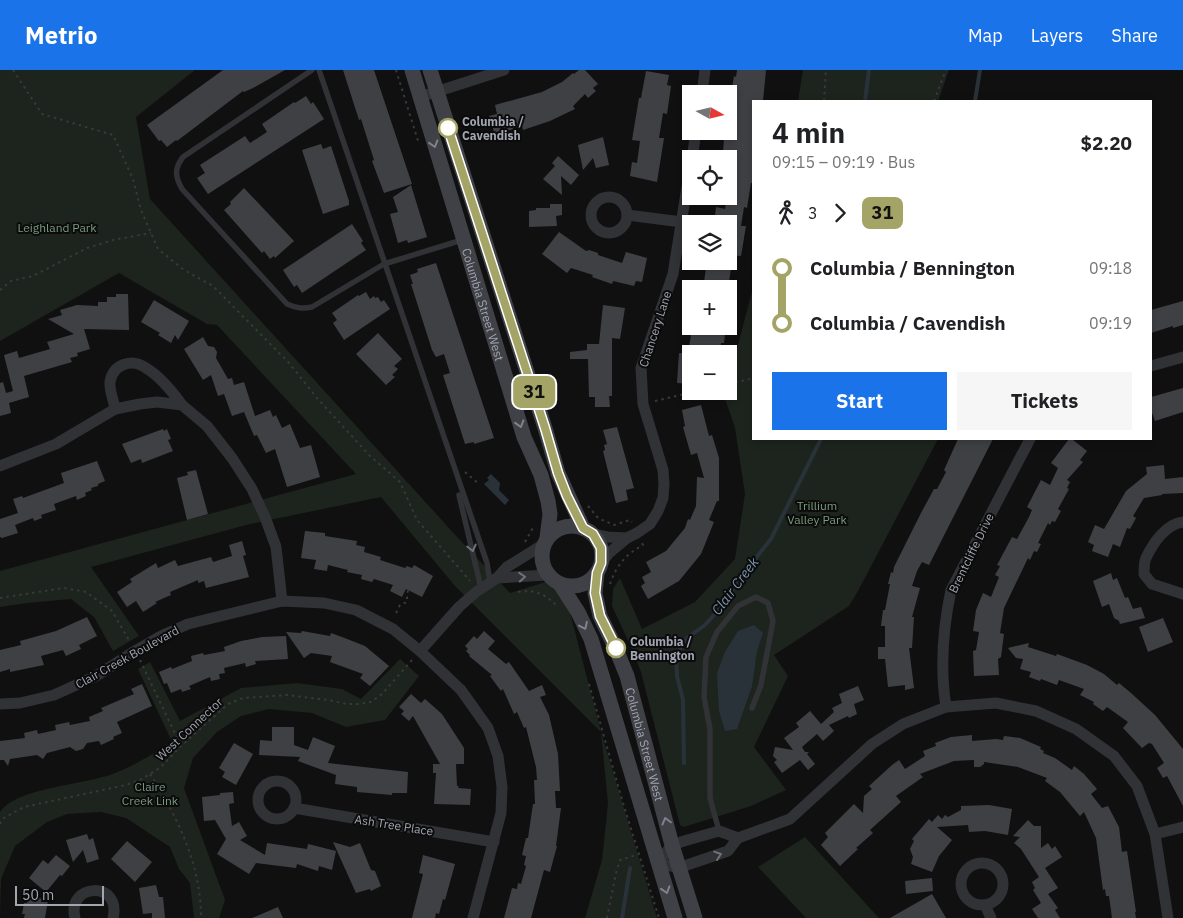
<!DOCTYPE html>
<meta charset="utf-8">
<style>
:root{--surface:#fff;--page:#f6f6f6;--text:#202124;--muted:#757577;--accent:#1a73e8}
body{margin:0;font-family:"IBM Plex Sans",sans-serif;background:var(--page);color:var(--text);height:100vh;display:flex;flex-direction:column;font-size:19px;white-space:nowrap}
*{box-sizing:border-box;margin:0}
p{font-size:16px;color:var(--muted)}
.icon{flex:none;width:28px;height:28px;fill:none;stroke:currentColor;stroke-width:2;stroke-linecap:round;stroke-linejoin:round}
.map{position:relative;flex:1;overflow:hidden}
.panel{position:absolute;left:752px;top:30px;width:400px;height:340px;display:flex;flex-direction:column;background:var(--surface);border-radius:0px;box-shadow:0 2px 8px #0003}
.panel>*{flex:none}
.badge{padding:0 10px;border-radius:8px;font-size:18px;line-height:32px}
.needle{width:32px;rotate:98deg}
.fabs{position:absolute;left:682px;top:15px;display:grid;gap:10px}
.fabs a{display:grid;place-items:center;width:55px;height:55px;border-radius:0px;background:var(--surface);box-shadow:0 2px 8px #0003;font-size:25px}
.scale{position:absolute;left:15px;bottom:12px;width:89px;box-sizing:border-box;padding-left:5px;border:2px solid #a2a6b1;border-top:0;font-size:14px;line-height:18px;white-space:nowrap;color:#a2a6b1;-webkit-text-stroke:4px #0b0b0c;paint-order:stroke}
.map>.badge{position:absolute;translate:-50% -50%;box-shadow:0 0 0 2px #fff}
.legs{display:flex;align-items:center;gap:8px;height:55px;padding:0 20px;font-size:16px}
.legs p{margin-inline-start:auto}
.overview{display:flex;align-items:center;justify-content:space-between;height:85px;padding:0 20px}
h1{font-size:28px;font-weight:800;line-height:38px}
.cta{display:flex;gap:10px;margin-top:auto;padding:10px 20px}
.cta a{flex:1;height:58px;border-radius:0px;background:var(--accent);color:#fff;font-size:20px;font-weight:800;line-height:58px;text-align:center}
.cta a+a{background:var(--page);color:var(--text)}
ul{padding:0 20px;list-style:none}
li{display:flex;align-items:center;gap:18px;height:55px;font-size:19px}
li i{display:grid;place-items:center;width:8px;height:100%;margin:0 6px;background:currentColor}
li i::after{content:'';width:12px;height:12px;margin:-6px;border:4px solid;border-radius:50%;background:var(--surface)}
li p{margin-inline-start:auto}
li:first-child i{background:linear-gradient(#0000 50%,currentColor 0)}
li:last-child i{background:linear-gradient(currentColor 50%,#0000 0)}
header{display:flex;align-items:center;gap:30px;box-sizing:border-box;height:70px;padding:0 25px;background:var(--accent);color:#fff}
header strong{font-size:24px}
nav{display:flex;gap:28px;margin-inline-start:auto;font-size:18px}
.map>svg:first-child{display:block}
.green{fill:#1d231d}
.water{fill:#2a3239}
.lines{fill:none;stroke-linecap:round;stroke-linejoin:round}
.stream{stroke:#2a3239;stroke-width:4}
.building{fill:#3f4044}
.path{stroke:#37393d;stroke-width:2;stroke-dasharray:2.5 4;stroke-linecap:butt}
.service{stroke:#313236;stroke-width:5.5}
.minor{stroke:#313236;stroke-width:11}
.secondary{stroke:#3f4146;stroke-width:15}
.oneway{stroke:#7f838c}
.oneway2{stroke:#6f727a}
.line-1-casing{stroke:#fff;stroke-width:11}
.line-1{stroke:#a4a466;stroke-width:8}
.stop-1-dot{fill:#fff;stroke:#a4a466;stroke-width:2.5}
.labels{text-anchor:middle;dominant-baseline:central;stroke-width:4;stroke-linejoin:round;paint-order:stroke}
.stop-label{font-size:12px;font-weight:bold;fill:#a2a6b1;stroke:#0b0b0c;text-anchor:start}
.park-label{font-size:12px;fill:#7a9b7c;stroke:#0b0b0c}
.street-label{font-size:12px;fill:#a2a6b1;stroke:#0b0b0c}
.water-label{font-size:14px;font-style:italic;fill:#7a93ab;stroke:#0b0b0c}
</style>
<header>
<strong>Metrio</strong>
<nav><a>Map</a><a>Layers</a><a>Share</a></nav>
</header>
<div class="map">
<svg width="1183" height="848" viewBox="0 0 1183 848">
<rect width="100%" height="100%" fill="#101011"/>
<!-- green -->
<g class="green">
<path d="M0,0H195L136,47L150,129L459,469L510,523L549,511L565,523L601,662L657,848H585L602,790L608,733L601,662L455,516L381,427L250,454L91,497L139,566L113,581L94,547L71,529L27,533L0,537V501L356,404L217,255L207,254L119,203L0,271Z"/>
<path d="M803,0H949L938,31H798Z"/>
<path d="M754,214V369H938L858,521L849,536L774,585L788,606L754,677L786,720L751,736L684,757L680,755L641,602L632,579L612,536L613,519L620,508L642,559L695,532L735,489L745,424L735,358L724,326L726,321H729V309Z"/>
<path d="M400,589L419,606L385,650L346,657L312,643L269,639L241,646L217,662L193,688L184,718L225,830L219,848H194L190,813L179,799L170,777L126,748L101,742L67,744L47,752L15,776L1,809L0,848V742C17,717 86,715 115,703C134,696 154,683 172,672L138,599L150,592L180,651L241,618L297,613L342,619L361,629Z"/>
<path d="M805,767L879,848H806L758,797Z"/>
</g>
<!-- water -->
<g class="water">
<path d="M491,404L500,413L499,420L509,430L505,435L484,414L489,410L487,408Z"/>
<path d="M754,555L763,563L757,581L752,616L737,659L725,661L719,641L717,603L725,582L738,561Z"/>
</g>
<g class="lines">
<!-- stream -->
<g class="stream">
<path d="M865,31L869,0"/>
<path d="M975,31L980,0"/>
<path d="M684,693L683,630L677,606L676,585L687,568L705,555L724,534L740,508L771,469L821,369"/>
<path d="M622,848L630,798"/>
</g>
</g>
<!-- building -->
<g class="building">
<path d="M223,0H285L253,18L244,22L243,21L177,71L176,70L167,77L161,70L159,71L147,55Z"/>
<path d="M343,0H374L412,114L384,123L372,91L374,90L361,49L359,50Z"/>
<path d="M579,0H585L598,14L593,18L596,21L588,28L585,24L573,36L575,39L550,51L523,60L522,56L495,65L489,46L497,44L495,35L542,22L562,12L573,3L574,4Z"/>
<path d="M737,0H766L763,31H754V113H751L747,138L744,137L741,156H746L741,186L729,185V154H714L716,137L725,139L727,126H729V83L723,82L724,69L729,70V44H730L735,19L732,18L734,6L736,7Z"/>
<path d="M646,1L669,5L667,15L671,16L667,44L663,43L659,68H664L657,112L630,106L632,92L637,93L640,71L632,70L639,28H641Z"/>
<path d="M306,26L311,34L313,32L324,49L208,124L197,108L205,103L200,95L245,66L250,73L267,62L262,54L294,32L295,33Z"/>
<path d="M603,67L609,95L596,98L593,88L583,100L578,75Z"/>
<path d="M321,74L323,79L331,76L349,131V135L323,144L302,80Z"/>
<path d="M558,86L579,105L571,115L561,106L562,125L543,109L555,96L552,93Z"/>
<path d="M411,115L427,167L408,173L407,170L398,173L390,144L398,142L393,127Z"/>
<path d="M244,118L294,171L275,188L274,186L270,189L264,181L262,183L224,140L231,134L230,132Z"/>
<path d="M550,134H562V145L556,146L557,156L529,157V141L536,140V138H550Z"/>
<path d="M352,154L363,171L361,173L366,180L302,223L297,215L294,217L283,200Z"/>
<path d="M559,162L586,181L589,180L598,183V185L622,193L626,182L647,188L642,212L636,211L634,216L613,211L612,214L592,207L593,205L571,198L567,203L542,184Z"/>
<path d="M707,191H732L728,219H703Z"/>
<path d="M436,193L494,368L474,374V372L465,374L443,305L450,303L444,284L436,287L432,280L411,214H413L410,205L418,202L417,199Z"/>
<path d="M366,222L370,229L374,226L375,228L378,227L381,232L384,230L390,239L344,270L333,253L337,250L332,243L358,225L359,226Z"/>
<path d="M116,224H128L129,260L84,259L90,279L77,283L78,286L70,288L72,292L24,306L29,327L9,333L11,343L0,346V313L3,312L6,323L13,321L4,285L17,281L19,288L50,279L47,272L74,264L48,249L62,245L60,240L77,235L98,236V232H107V227H116Z"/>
<path d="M154,230L189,251L178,270L175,265L171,273L158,265L160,263L141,252Z"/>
<path d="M1183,231V255L1173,258V256L1151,263V240Z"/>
<path d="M603,235L625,238L620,269L612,268V326H609L610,337H595V327H589L588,289H570V282L587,280V274H599Z"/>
<path d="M689,256H726L724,273H721L720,281L689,277L691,265H688Z"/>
<path d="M378,263L402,289L394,296L398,299L392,305L395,307L386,315L356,284Z"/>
<path d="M203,267L208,276L214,277L217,282L216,288L228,309L232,308L234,315L244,312L255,346L270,340L273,347L276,345L282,358L290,354L300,378L311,375L320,407L287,417L275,379L266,383L257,365L254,366L244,342L232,346L224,324L218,326L211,305L203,310L184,279Z"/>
<path d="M679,283L691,284V314L677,313Z"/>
<path d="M1183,318V342L1155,351L1151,340V327Z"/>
<path d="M701,335L709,366L712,365L719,388V431H717L709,450L714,452L701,484L679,511L648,529L641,516L645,513L642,507L651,502L646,492L666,481L685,458L688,449L690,450L696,436L697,407L704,408L697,383L691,385L683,357L685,356L682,340Z"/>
<path d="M617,357L634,418L626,420L628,430L616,433L603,381L605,380L604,375L607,374L603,360Z"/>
<path d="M163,359L164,361L167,359L171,369L168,370L173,381L142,393L141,389L131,393L122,374Z"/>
<path d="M958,369H993L929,495L922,492L917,501L912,516L920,518L912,547H914L912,578H909L914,618L905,620V615L888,617L885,589H878V577H885V556H881L883,540H885L890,514H888L891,502L893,503L894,497L921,443L934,419H937L946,402L944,400Z"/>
<path d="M1069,369H1072L1087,381L1080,390L1083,392L1067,410L1070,412L1067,418L1069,419L1058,439L1061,441L1055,452L1052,451L1050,455L1048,453L1038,473L1041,474L1037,482L1034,481L1030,490L1028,488L1004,538L1000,563L1004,564L1001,587L998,589L999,605L974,606L973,581L976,580L979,562L973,561L976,540L983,523L991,527L999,507L995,505L1000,496L997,495L1012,467L1017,469L1029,447L1032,440L1027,437L1041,410L1050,415L1058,398L1051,393Z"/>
<path d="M97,391L105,411L98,414V416L91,418L92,420L85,423L86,426L77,430L76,426L54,434L56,440L41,445L42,448L34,451L33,448L15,455L18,463L2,468L0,467V449L18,443L13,429L22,426L23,428L64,413L61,403Z"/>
<path d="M1164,395L1165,409L1183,407V423L1162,424V425L1144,428L1133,446L1136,448L1130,459L1127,458L1120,477L1113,474L1108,487L1092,481L1094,475L1088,472L1095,455L1104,459L1126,421L1147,404L1146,397Z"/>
<path d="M196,400L208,444L187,450L177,408L188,405L187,402Z"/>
<path d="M305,461L325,463V466L357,471L356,475L365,477L364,482L381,487L380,490L405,498L407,496L412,498L414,495L433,506L422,527L406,519L402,527L390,521L393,515L374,509L372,512L361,509L362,505L347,502L348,500L328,495L327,501L314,499L316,490L301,488Z"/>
<path d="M242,471L246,485L243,486L249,507L206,518L204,511L198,513V510L170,522L171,525L155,532L157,533L143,542L136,531L127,537L117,522L132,512L130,509L156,493L158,498L175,490L178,496L211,487L213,492L232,486L229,475Z"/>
<path d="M1111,503L1113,510L1117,508L1125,528L1128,527L1133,539L1141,537L1145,548L1120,554L1119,551L1114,548L1109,534L1102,537L1093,511Z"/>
<path d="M87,547L97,566L79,575L81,579L66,586L63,580L41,586L44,595L10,602V599L0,602V580L21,575L20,571L56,561Z"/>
<path d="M1163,548L1173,572L1148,582L1139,557Z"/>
<path d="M302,561L330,566L331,563L342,567L365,576L389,596L370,616L360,608L363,604L330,592L332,586L311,583L304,588L286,562L301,563Z"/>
<path d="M484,561L495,571L488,579L506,594L509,592L529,621L542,615L546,625L540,627L549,645L558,684L560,721H555L556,738H561L556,776H557L550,802L544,800L531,848H504L512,818L517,819L518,813L521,814L526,796L524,795L526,786L522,785L526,768H528L533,734H535L534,710H537L536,697L526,657L524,658L517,642L514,644L503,619L501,621L490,606L492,605L469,586L470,585L466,581L468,579L465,576L474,566L477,569Z"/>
<path d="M286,566L288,589L255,591L256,594L246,597L245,593L224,598L225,603L219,604L220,609L211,611L210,607L189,616L191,619L182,622L181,619L171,623L167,613L164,614L159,602L171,597L172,599L192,591L191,586L203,583L204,585L225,581L224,577L241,571L262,567Z"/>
<path d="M1029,573L1028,577L1056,586L1057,584L1087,595L1104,604L1117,615L1119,613L1131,623L1155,645L1183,679V736L1167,706L1163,708L1157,698L1164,693L1152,674L1149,673L1142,678L1123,658L1128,652L1107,637L1103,641L1093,634L1094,632L1080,625L1084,619L1059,610L1057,615L1041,609L1040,611L1029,607L1031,602L1020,599L1023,589L1016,588L1008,578Z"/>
<path d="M142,614L152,636L117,652L122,663L113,667L114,669L101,675L99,671L87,673L83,679L76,681L70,677L47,683L43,689L37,685L10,689L8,696L4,690H0V671L25,668L24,663L37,660L38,664L56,660L55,655L69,652L70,655L90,651L89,647L103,641L101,638L134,624L131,619Z"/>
<path d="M858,616L864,630L854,634L857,644L849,648L848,646L829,655L834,661L823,671L817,664L802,677L805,682H809L807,684L815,694L808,700L800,690L782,703L774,692L777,690L773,686L775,677L793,680L784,668L799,657L796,653L810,641L821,654L834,642L832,638L842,633L839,624Z"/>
<path d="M411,624L421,633L425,629L442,644L464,678V694H456L457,716H459L458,718L471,719L470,735L434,734L436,703H433V694H440L413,646L409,651L401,644L404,641L399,637Z"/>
<path d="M272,657H294V675L308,680L313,667L335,676L328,693L408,702L407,723H392V725L357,722V717L335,714L336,705L298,691L300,687L259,685L260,670L272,671Z"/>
<path d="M972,665V671L996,669L1003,670L1004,666L1020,668L1041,677L1040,679L1044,681L1043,683L1055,688L1072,700L1074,696L1084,704L1097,719L1091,724L1102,738L1108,736L1119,757L1122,782L1127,781L1136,842H1135L1136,848H1112L1109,826H1106L1105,819L1103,820L1096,768L1084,742L1080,746L1060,722L1045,711L1047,708L1018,697L984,692V694L980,697H974V690L954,691L920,704L923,707L896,726L901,732L870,760L873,763L856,778L858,779L840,796L821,775L828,767L825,763L854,734L863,743L864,726L872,719L869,716L892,695L899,690L905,699L925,686L923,681L936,676L935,673L951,667Z"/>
<path d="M234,673L253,684L236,715L222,707L225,702L219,698Z"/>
<path d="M233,722L234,733L229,734L232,756L239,752L247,766L240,770L265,785L267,773L307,779L308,774L336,781L332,800L319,796L318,801L297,794L296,798L256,793L249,804L217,784L226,769L215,750L204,751L202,727L220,725V723Z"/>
<path d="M989,735L1012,739L1008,765L985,761L969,762L968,755L937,757L952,770L939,786L932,802L911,794L913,787L910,779L914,771L912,769L929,749L932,752L938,745L942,749L945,745L948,747L961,740V736Z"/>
<path d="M1028,750L1034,756H1041V778L1048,773L1052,779L1055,776L1062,787L1045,798L1058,818L1048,824L1058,838L1055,840L1060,848H1038L1032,839L1041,833L1033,820L1035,818L1032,812L1039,807L1021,779L1014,773L1020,767L1013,766Z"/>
<path d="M87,764L89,770L93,768L99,789L87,793L83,780L73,792L66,770Z"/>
<path d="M127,771L152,792L135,812L111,789Z"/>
<path d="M333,772L350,777L360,773L371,800L375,801L381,816L371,821L370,819L356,823Z"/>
<path d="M56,785L70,796L62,806L60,805L46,822L29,808L43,790L48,794Z"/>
<path d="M423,785L455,794L445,830L443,829L439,844L436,843L435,848H412L423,804L419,803Z"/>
<path d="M932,808L933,821L906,824L905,811Z"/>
<path d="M156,815L159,827H163L165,848H152V843L143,844L139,818Z"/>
<path d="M932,824L946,848H890Z"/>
<path d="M28,826L48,830L45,848H24L25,844H22L24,833H27Z"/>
<path d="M278,837L283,848H252Z"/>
</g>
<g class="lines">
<!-- path -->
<g class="path">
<path d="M13,0L42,44L113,65L133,109L141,140L158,179L184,200L213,216L289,293L317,328L370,386L400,412L417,450L465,505L470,511"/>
<path d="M396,0L419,74"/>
<path d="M824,31L826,0"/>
<path d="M934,31L946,0"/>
<path d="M0,220L11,211L33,206L87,178L113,170L151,163"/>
<path d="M729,314L754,308"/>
<path d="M655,331L697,321"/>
<path d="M465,402L478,413"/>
<path d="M588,436L598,448L614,455L630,450L632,452"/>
<path d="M525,472L534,456"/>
<path d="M610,514C616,496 626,484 643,475L641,472"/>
<path d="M518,522C535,519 545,524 557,536"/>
<path d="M0,528L64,518L86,522L112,541L130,572"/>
<path d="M396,543L400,535L407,532V523L409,519"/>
<path d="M140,590L181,676"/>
<path d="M589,614L623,733L659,848"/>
<path d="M150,704C178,748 201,795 201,848"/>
<path d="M0,754L2,749L24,737L126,715L142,709L161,697L181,676L228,634L243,628L287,625L328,630L347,634H359L371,632L382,624L412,590"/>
<path d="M607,848L616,803L620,790L639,784"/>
</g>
<!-- service -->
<g class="service">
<path d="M312,0L183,87C174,99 175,106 182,119L287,234C296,238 302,239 312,237L384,194L462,170"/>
<path d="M319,0L487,493L490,512"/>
<path d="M459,425L481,518"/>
<path d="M719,761L710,728V659L704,627L706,587L717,562L738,536L756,527L768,533L773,551L761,615L752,638"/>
</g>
<!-- minor -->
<g class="minor">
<path d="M702,24L705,0"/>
<path d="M420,27L504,0"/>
<path d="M692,89L696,61"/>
<circle cx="609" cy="145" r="18"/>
<path d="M627,145L682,152"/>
<path d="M1151,296L1183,287"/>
<path d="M115,339C114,331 109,320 110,312C113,294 132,288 146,298C161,307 172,321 182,335"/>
<path d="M0,396L56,374L115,339L140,334L157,332L182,335L207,356L232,388L252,419L265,447L276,477L282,531"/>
<path d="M1183,452C1166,454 1153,473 1146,488C1144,492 1144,499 1144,504L1152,514L1183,524"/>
<path d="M593,464L607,467L627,468"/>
<path d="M601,493L609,483L627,468L637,463L650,454L658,441L663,428L664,414L663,400L643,334L641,298L673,204L691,92"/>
<path d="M497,508L548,505"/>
<path d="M420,581L459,537L476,522L497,508L507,497L544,474"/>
<path d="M0,634L20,633L54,625L96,606L135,581L161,566L188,554L282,531L324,533L356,540L393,559L420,581L461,620L488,658L498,686L502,717L501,743L473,848"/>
<path d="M946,637C940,599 943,558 951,520L1030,369"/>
<circle cx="277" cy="730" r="19"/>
<path d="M294,738L494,772"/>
<path d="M1155,764L1183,757"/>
<path d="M738,768L719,761L684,771L672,775L658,793L679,798L687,795L728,781L738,768L790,749L872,674L903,654L946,637L996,633L1036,641L1076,659L1114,686L1137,716L1155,764L1168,848"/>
<circle cx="982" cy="814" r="21"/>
<path d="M985,835L991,848"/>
<path d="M75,848C66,813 122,810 113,848"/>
</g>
<!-- secondary -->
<g class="secondary">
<path id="s1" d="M412,0L524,367L541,405L548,431L550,444L547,468"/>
<path d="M430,0L545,358L558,403L583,458"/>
<circle cx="572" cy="486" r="30"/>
<path id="s2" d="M597,503L595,523L600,546L616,579L627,606L672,775L695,848"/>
<path d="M560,514L578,542L591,569L675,848"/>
</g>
</g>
<!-- one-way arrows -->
<defs><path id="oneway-chevron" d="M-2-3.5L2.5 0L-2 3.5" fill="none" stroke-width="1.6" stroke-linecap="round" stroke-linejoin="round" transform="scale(1.25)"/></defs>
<g class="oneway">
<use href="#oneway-chevron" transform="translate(434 74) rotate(73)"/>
<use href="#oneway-chevron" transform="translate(520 354) rotate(73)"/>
<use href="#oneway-chevron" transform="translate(584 556) rotate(65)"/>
<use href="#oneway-chevron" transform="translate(666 751) rotate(-105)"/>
<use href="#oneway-chevron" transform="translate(666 820) rotate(73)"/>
</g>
<g class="oneway2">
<use href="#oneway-chevron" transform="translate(472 478) rotate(77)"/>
<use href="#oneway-chevron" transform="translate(522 507) rotate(-4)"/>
<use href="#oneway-chevron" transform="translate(718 785) rotate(-19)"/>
</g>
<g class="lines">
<defs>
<path id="line-1" d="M448,58L545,358L558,403L567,426L583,458L593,464L601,478V493L597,503L595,523L600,546L616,578"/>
</defs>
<!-- line-1 casing -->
<use href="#line-1" class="line-1-casing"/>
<!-- line-1 -->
<use href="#line-1" class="line-1"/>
</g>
<!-- markers -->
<g class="stop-1-dot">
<circle cx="448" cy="58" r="9"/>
<circle cx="616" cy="578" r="9"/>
</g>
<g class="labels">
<!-- stop labels -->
<g class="stop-label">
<text x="462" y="51">Columbia /<tspan x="462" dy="14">Cavendish</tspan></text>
<text x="630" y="571">Columbia /<tspan x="630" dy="14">Bennington</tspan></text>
</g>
<!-- park labels -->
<g class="park-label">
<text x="57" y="157">Leighland Park</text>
<text x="817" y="435">Trillium<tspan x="817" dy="14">Valley Park</tspan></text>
<text x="150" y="716">Claire<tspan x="150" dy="14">Creek Link</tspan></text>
</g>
<!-- street labels -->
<g class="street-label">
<text stroke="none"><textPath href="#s1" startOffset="245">Columbia Street West</textPath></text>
<text transform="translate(655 259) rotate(-72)">Chancery Lane</text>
<text transform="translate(971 483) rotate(-64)">Brentcliffe Drive</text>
<text transform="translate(127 587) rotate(-29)">Clair Creek Boulevard</text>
<text transform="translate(189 659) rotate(-43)">West Connector</text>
<text stroke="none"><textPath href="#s2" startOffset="180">Columbia Street West</textPath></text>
<text transform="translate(394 755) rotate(9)">Ash Tree Place</text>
</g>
<!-- water labels -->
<g class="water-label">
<text transform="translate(735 516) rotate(-53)">Clair Creek</text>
</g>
</g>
</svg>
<div class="fabs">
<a><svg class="needle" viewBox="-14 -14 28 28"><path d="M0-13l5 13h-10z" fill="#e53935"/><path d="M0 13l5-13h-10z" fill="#757577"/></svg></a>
<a><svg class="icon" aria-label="locate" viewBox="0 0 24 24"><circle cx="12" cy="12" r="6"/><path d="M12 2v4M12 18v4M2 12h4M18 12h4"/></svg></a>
<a><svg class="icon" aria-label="layers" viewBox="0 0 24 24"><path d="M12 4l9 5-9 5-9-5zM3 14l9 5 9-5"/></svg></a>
<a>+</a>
<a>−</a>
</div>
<div class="scale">50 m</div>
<b class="badge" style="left:534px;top:322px;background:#a4a466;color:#111">31</b>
<section class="panel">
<div class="overview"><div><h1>4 min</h1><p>09:15 – 09:19 · Bus</p></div><b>$2.20</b></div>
<div class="legs"><svg class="icon" aria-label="walk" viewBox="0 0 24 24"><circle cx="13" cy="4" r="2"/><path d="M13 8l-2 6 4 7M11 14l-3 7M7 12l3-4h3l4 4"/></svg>3<svg class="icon" aria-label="forward" viewBox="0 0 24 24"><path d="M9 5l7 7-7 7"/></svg><b class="badge" style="background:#a4a466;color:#111">31</b></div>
<ul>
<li><i style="color:#a4a466"></i><b>Columbia / Bennington</b><p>09:18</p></li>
<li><i style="color:#a4a466"></i><b>Columbia / Cavendish</b><p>09:19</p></li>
</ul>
<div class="cta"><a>Start</a><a>Tickets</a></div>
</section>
</div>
